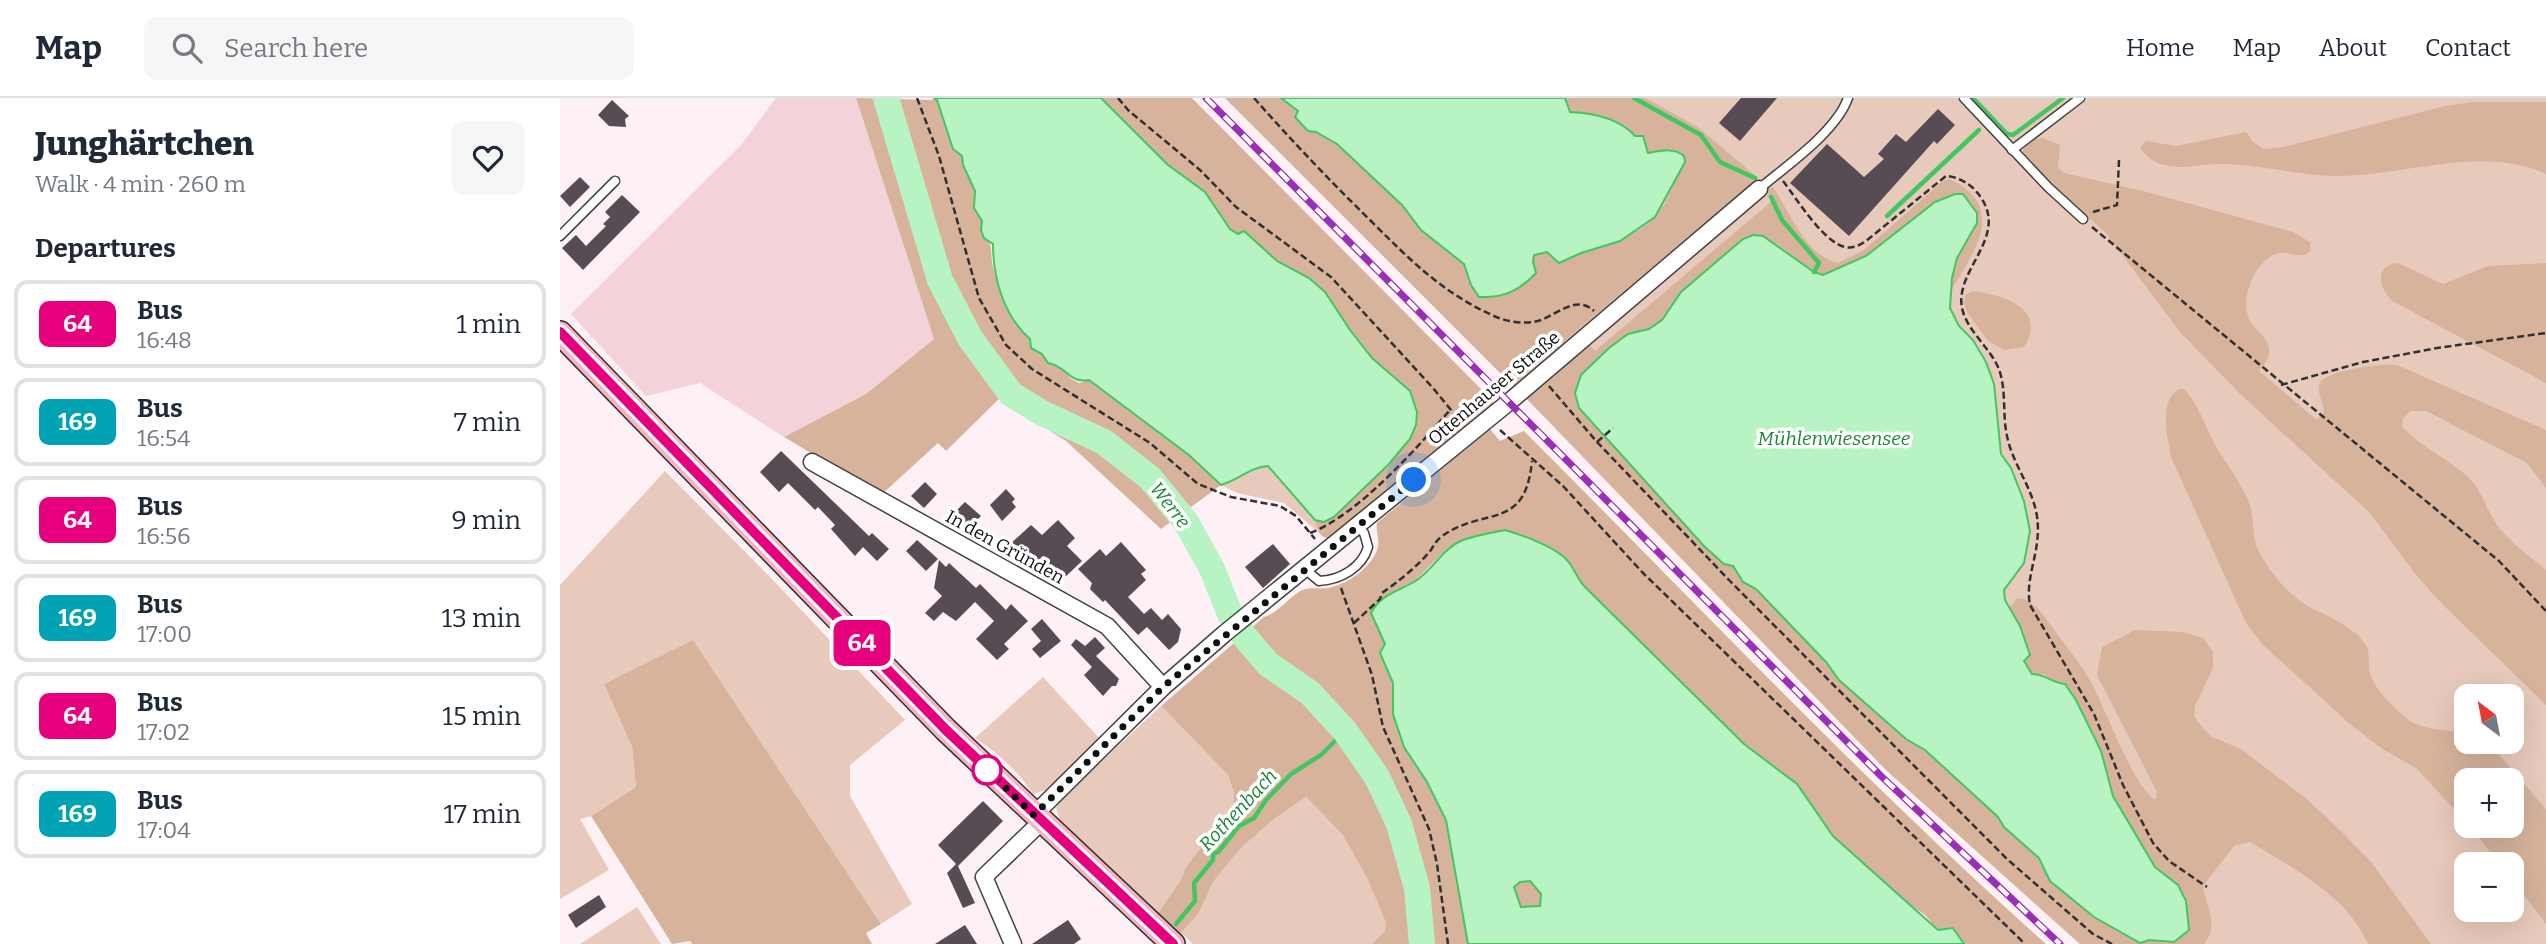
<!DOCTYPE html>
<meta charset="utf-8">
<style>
:root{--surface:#fff;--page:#f6f6f7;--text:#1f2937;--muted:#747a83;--line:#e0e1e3}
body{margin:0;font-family:Bitter,serif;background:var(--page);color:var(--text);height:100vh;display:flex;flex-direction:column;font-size:26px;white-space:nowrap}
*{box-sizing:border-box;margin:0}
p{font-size:23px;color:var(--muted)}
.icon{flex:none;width:38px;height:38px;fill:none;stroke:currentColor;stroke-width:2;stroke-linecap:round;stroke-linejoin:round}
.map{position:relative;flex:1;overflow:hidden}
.details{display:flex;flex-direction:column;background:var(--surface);width:560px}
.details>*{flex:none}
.badge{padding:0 14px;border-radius:10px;font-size:24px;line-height:46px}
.needle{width:46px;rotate:328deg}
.fabs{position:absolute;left:1894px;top:586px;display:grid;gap:14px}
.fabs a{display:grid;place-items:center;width:70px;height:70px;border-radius:14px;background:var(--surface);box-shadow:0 7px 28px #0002;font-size:35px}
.you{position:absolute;width:35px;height:35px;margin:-18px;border:5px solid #fff;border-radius:50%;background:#1a73e8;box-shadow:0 0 0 10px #1a73e833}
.map>.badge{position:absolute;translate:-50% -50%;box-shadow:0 0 0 4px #fff}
h2{padding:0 35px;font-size:26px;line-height:63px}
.round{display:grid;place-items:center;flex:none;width:74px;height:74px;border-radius:14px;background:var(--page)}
.headline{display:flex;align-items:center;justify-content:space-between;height:119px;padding:0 35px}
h1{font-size:33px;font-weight:800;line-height:52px}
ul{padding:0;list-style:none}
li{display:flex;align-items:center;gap:21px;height:88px;margin:0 14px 10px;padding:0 21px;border:4px solid var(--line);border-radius:14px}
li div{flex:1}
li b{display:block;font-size:26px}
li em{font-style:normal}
li .badge{min-width:77px;font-weight:700;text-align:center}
header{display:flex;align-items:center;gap:42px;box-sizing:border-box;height:98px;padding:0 35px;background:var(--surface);border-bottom:2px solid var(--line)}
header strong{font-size:33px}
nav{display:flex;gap:38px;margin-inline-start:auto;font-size:24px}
.search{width:490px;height:63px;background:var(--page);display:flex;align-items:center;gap:18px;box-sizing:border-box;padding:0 24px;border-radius:14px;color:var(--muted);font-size:26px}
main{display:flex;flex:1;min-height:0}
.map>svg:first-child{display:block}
.farmland{fill:#f3d2da}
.green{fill:#e7cabc;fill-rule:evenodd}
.forest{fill:#d7b39c}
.water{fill:#b8f3c4;stroke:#43c662;stroke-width:2;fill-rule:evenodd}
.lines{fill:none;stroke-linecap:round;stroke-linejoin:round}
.stream{stroke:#43c662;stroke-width:4.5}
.river{stroke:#b8f3c4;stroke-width:26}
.building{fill:#574b54}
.service-casing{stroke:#424242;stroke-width:11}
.minor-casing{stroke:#424242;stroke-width:19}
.secondary-casing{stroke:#313131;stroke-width:26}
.path{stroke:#313131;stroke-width:2.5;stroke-dasharray:7 3.5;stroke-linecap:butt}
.service{stroke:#fff;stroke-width:8}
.minor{stroke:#fff;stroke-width:16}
.secondary{stroke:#fbb0c4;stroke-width:23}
.rail-casing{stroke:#9a2eb8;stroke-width:7}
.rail{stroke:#fff;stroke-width:4.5;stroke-dasharray:13;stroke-linecap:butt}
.line-casing{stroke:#fff;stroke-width:16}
.line{stroke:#e6007e;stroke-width:10}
.walk{stroke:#0f0f0f;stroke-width:7;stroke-dasharray:0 12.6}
.stop-dot{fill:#fff;stroke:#e6007e;stroke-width:3.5}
.labels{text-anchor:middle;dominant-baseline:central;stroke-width:7;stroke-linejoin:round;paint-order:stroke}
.street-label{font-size:18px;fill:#0f0f0f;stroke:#fff}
.water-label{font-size:19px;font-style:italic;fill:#1c8539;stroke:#fff}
</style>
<header>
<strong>Map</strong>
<div class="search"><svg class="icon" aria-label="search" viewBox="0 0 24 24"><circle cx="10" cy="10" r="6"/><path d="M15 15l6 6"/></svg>Search here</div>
<nav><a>Home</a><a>Map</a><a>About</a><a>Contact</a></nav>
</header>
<main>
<section class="details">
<div class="headline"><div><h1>Junghärtchen</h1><p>Walk · 4 min · 260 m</p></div><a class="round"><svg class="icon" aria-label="heart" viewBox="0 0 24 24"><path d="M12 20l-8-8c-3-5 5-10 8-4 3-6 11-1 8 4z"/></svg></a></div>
<h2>Departures</h2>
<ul>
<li><span class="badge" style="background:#e6007e;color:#fff">64</span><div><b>Bus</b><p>16:48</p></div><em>1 min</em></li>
<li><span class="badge" style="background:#00a3b4;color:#fff">169</span><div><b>Bus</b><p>16:54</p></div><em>7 min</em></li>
<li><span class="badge" style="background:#e6007e;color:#fff">64</span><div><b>Bus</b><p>16:56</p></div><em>9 min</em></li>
<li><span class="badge" style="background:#00a3b4;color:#fff">169</span><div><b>Bus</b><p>17:00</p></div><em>13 min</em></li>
<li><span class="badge" style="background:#e6007e;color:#fff">64</span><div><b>Bus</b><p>17:02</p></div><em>15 min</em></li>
<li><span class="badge" style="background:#00a3b4;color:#fff">169</span><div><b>Bus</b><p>17:04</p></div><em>17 min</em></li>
</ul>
</section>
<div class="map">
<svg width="1986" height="846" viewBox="0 0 1986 846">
<rect width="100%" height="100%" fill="#fef1f6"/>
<!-- farmland -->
<path class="farmland" d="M216,0H296L374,241L306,296L224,339L140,285L86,298L11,216L181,47Z"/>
<!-- green -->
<g class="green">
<path d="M665,0H1986V846H1520L1326,672L967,301ZM1906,598H1951V644H1906ZM1906,682H1951V728H1906ZM1906,766H1951V812H1906Z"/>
<path d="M708,368L755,422L757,433L724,405L677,395L661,387C679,382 690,369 708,368Z"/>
<path d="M105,373L213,482L345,622L290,667V698L352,806L321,826L133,543L44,586L72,649L76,689L31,718L20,721L49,772L0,801V487Z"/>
<path d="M483,579L541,642L486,692L473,696C457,672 439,656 415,640Z"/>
<path d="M601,608L668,677L674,695L673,710L627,767L620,783L598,815L501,726L496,710L500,702Z"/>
<path d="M746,699L782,736L807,780L827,824L825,833L811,846H633L621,835L639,815L653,784L680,751L714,721Z"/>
<path d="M77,809L101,846H20Z"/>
</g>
<!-- forest -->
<g class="forest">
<path d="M296,0L377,2L393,51L402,58L403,67L415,93L414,110L422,123L421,132C437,152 428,151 434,173C441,198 450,223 470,241L471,250L482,256L488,265L505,272L510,280L519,285L529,282L629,357L661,387L601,431L506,343L439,301L386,353L378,345L321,397L224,339L306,296L374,241Z"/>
<path d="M541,0H632L935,305L771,440C759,441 757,432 755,422C763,424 768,423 775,418C804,395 832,327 850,293L812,260L790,232L765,194L749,180L717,163L685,133L678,136L670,131L645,94L608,67Z"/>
<path d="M665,0H721L738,13L748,33L756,34L776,46L842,107L861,132L904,166L907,174L973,164L974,157L987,154L999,165L1006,163L1012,158C1041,147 1075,142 1096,118C1109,103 1114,81 1125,64L1100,52L1088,55L1066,28L1048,23L1037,16L1010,14L1005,0H1085L1138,29L1198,80L952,287Z"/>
<path d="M1913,4H1986V76C1921,46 1844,79 1775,78C1740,77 1705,68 1669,66C1637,64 1603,81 1580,50L1586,43L1616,48L1686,34L1692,43L1703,51L1723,49L1885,8Z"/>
<path d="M1483,40L1500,47L1498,70L1504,75L1587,94L1733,134L1750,144L1751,152L1745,157C1737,158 1726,154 1719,155C1696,160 1681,198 1688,218C1692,231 1706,237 1709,249C1711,259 1704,266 1699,273L1757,322L1764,314C1764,305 1757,295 1759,287C1761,272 1824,265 1837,267L1986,332V390L1967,365L1866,313H1851L1843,320L1842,329C1862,349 1886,360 1907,378C1922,392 1925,408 1935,424C1948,443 1968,457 1986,472V607L1882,506L1856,477L1810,415L1679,295L1620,234L1545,134L1491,87L1465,61L1463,56C1462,45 1474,41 1483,40Z"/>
<path d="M1390,81C1447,109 1416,152 1391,192L1397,160L1417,125L1375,104L1306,158L1263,177C1235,168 1214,129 1183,141L1121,194L1102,222L1089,231L1068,236L1049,250L1021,278L1019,310L1144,448L1173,468L1183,484L1196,491L1266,564L1279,582L1346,641L1365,652L1438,719L1444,729L1479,760L1490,783L1534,819L1580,845L1589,842L1607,845L1605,775L1595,769L1553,698L1498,586L1484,576H1472L1463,563L1470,557L1460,528L1448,512L1457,500C1473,500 1484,518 1493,530C1504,546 1518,562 1528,579C1545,607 1572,687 1595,702L1597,694L1537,577L1542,549L1575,532L1623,534L1643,540L1653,554V570L1635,608L1634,618L1641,628L1652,639L1681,651L1748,702L1780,732L1811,764L1871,846H1808C1787,798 1733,770 1690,744L1674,748L1643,788C1646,810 1660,826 1644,846H1520L1326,672L964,298L1026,243L1035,253L1212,103L1203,92L1213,89C1230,115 1246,158 1278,165L1304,152L1383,83Z"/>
<path d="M1838,165L1883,186L1928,168L1986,165V285L1832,203C1819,189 1813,168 1838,165Z"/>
<path d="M1413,193C1443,197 1488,210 1464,249L1444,252L1428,243L1407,214L1404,205L1406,196Z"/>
<path d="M1619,291H1624C1639,306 1645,329 1655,347C1666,365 1679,382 1688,402C1695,416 1691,434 1697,449C1707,472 1730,499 1753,511C1770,519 1795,530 1806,547C1811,556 1807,568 1811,578C1817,594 1836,612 1849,622C1865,633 1888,631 1906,636V644H1923L1933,650L1986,711V826L1951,780V766H1940L1909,728H1951V682H1906V724L1856,670L1821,650L1790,626L1702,546L1686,525L1611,359C1608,341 1598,302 1619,291Z"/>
<path d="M930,331L940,343L964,333C1136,505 1304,684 1486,846H1404L1393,830L1378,832L1365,817L1343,802L1273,738L1237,686L1184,646L1025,489L1015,479L1010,465L945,432L904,442L889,449L854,484L835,492L817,524L825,546L820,555L833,585V616L844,649L867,684L886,722L908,846H811L825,833L826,824L807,780L782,736L746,699L714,721L680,751L653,784L639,815L621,835L598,815L620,783L627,767L673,710L674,695L668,677L601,608L704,519C721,514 729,497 745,491C752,489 764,492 772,489C789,485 811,469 817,452C821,442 815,434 817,425Z"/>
<path d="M133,542L321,826L306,835L312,846H132L130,843L112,846L31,718L76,689L72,649L44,586Z"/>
<path d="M970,783L981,796L980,808L960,809L954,789L960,784Z"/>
</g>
<!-- water -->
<g class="water">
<path d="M373,0H541L608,67L645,94L670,131L678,136L684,133L717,163L749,180L765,194L790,232L812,260L850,293L857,314L856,327L850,341L828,367L774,419L764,424L755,422L708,368C690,369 679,382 661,387L629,357L529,282C509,286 507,268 488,265L482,256L471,250L470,241C444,218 433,181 433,146L424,140L421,132L422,123L414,110L415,93L403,67L402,58L393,51L377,2Z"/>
<path d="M721,0H1005L1010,14C1033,15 1060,21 1075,38H1083L1088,55C1100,53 1115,49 1124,58L1125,64L1095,119L1060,143L1021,155L999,165L987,154L974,157L973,164L976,175C959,193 944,200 919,199L911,187L904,166L861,132L842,107L777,46L756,34L748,33L735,19L738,13Z"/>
<path d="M1395,96H1403L1417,115V125L1397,160L1392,180L1390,210L1399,228L1413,242L1426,264L1434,286L1441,356L1451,370L1464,403L1470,433L1464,465L1444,492L1445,502L1460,528L1470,557L1464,563L1472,576C1486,576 1492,585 1505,586L1516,602L1541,653L1553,698L1595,769L1618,787L1626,803L1629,832L1614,844L1589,842L1580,845L1534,819L1490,783L1479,760L1444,729L1438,719L1365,652L1346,641L1279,582L1266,564L1196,491L1183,484L1173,468L1164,466L1144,448L1019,310L1015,295L1021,277L1049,250L1068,236L1089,231L1102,222L1121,194L1183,141L1193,137L1203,138L1254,174L1263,177L1306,158L1375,104Z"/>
<path d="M945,432C962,437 1000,450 1010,466C1016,474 1018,482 1025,489L1184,646L1237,686L1273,738L1378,832L1393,830L1404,846H908L886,722L867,684L844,649L833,616V585L820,555L825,546L811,515C820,497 838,493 854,484C873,473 882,450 903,442C916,437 931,435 945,432ZM970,783L981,796L980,808L961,809L954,789L960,784Z"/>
</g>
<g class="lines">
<!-- stream -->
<g class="stream">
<path d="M1074,0L1141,37L1160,64L1195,80"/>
<path d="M1413,0L1447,36L1453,37L1503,0"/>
<path d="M1211,99L1222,122L1259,165L1254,174"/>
<path d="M1327,118L1419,32"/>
<path d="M616,826L635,803L634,785L653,762V756L658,754L679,728L694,720L706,702L731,676L761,657L785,633"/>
</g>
<!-- river -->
<path class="river" d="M326,0L380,182L410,240L451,296L482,315L544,344L590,380L626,424L652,471L670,516L684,538L708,566L750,595L785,633L817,679L839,726L857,790L862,846"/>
</g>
<!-- building -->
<g class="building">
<path d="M1181,0H1217L1180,43L1159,25Z"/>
<path d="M52,2L69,18L65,21L66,29L49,28L38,17Z"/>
<path d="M1378,11L1395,27L1377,46L1374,43L1289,138L1230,85L1267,46L1304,79L1324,61L1318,56L1336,36L1346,44Z"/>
<path d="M20,79L30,89L10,109L0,98Z"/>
<path d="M62,97L80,114L23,172L2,150L16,137L26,148L46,128L43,126L50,119L45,114Z"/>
<path d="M221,353L309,438L312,435L329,451L317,463L303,449L295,458L271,431L275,427L258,409L255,412L228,385L219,394L200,374Z"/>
<path d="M365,384L377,396L364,410L351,398Z"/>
<path d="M446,391L455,401L452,404L456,409L442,423L430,407Z"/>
<path d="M405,404L421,418L406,433L391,418Z"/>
<path d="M498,422L515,440L507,448L522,463L502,482L482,462L474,470L448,448L471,427L482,437Z"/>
<path d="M357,442L378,461L366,473L346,453Z"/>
<path d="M561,444L586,472L581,476L586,482L568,499L584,516L591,510L602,522L608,516L621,531L618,544L609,552L587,529L578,537L545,502L543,504L530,491L532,485L518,471L540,451L546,458Z"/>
<path d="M713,446L730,466L703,490L685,469Z"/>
<path d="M379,462L386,469L389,465L416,490L420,486L446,512L451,506L468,523L444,546L449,551L437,562L416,541L434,523L415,504L396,523L383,514L374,523L365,515L382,498L374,490Z"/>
<path d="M482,521L501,543L480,560L472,551L481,543L471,531Z"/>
<path d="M535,539L545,550L536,558L559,581L556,588H552L543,598L524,577L532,569L511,547L516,541L525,548Z"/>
<path d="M423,703L443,723L398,768L415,805L403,810L387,775L396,766L378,747Z"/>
<path d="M39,797L46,809L16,830L8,817Z"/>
<path d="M508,822L521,841L514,846H472Z"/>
<path d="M405,827L417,846H375Z"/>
</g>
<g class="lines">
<defs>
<g id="service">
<path d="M1404,0L1488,89L1523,121"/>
<path d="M1452,52L1520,0"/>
<path d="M1199,91C1226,68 1276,34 1288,0"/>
<path d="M0,138L55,83"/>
<path d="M746,472L759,483C780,482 802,470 808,449L804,435L798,428"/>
</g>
<g id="minor">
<path d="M252,364L547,528L603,589"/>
<path d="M474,717L603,589L664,536L949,304L1199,91"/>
<path d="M453,846L424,779L482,723"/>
</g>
<path id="secondary" d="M0,235L386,632L613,846"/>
</defs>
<!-- service casing -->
<use href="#service" class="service-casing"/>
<!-- minor casing -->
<use href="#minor" class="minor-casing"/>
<!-- secondary casing -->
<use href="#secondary" class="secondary-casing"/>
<!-- path -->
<g class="path">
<path d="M357,0L379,58L419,200L446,247L472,271L590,345L638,386L671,399L720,408L736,418L755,441"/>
<path d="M558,0L568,12L640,72L676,109L771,179L873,290L900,323"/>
<path d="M694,0C732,43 771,84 812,124C851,163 883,195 934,218C947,224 967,227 981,222C999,215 1017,197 1034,213"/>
<path d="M1223,83C1237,101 1263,144 1285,149C1293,151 1300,147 1306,143L1386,78C1395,78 1407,84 1414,91C1456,135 1394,169 1402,210C1406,231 1429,249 1438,269C1447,290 1442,316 1447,338C1452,364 1470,386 1476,413C1484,450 1464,477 1470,507L1534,616L1563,687L1593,745L1609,763L1647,789"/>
<path d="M1533,114L1557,107L1559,62"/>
<path d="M1532,129L1939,463L1986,513"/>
<path d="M1721,287L1803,264L1877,250L1986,235"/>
<path d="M989,288L1037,344L1168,481L1447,761L1533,836L1552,846"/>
<path d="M940,332L1003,388L1083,475L1465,846"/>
<path d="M1037,344L1053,330"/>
<path d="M750,435C798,417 857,350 890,312"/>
<path d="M781,490L812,577L823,629L869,731L877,766L888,846"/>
<path d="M794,525L820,501L822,495C839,483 858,468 871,452C874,447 876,443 881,439C924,407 965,435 972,363"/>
</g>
<!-- service -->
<use href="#service" class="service"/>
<!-- minor -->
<use href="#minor" class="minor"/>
<!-- secondary -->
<use href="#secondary" class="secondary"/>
<defs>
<path id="rail" d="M646,0L1321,678L1500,846"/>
</defs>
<!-- rail casing -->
<use href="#rail" class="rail-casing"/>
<!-- rail -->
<use href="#rail" class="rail"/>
</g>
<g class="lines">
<defs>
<path id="line" d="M0,234L386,632L613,846"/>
</defs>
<!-- line casing -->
<use href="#line" class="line-casing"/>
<!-- line -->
<use href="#line" class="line"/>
<!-- walk -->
<path class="walk" d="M427,672L423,668L474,717L603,589L854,382"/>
</g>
<!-- markers -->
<circle class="stop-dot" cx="427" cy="672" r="14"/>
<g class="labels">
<!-- street labels -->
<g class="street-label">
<text transform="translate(934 290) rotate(-40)">Ottenhauser Straße</text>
<text transform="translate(445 449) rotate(29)">In den Gründen</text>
</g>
<!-- water labels -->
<g class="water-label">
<text x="1274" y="340">Mühlenwiesensee</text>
<text transform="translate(610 407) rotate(52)">Werre</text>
<text transform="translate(678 712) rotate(-47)">Rothenbach</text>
</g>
</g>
</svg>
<div class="fabs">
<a><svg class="needle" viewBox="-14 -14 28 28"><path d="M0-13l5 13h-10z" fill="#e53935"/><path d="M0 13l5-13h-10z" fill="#747a83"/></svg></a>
<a>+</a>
<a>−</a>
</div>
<div class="you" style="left:854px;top:382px"></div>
<b class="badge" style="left:302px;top:545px;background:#e6007e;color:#fff">64</b>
</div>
</main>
